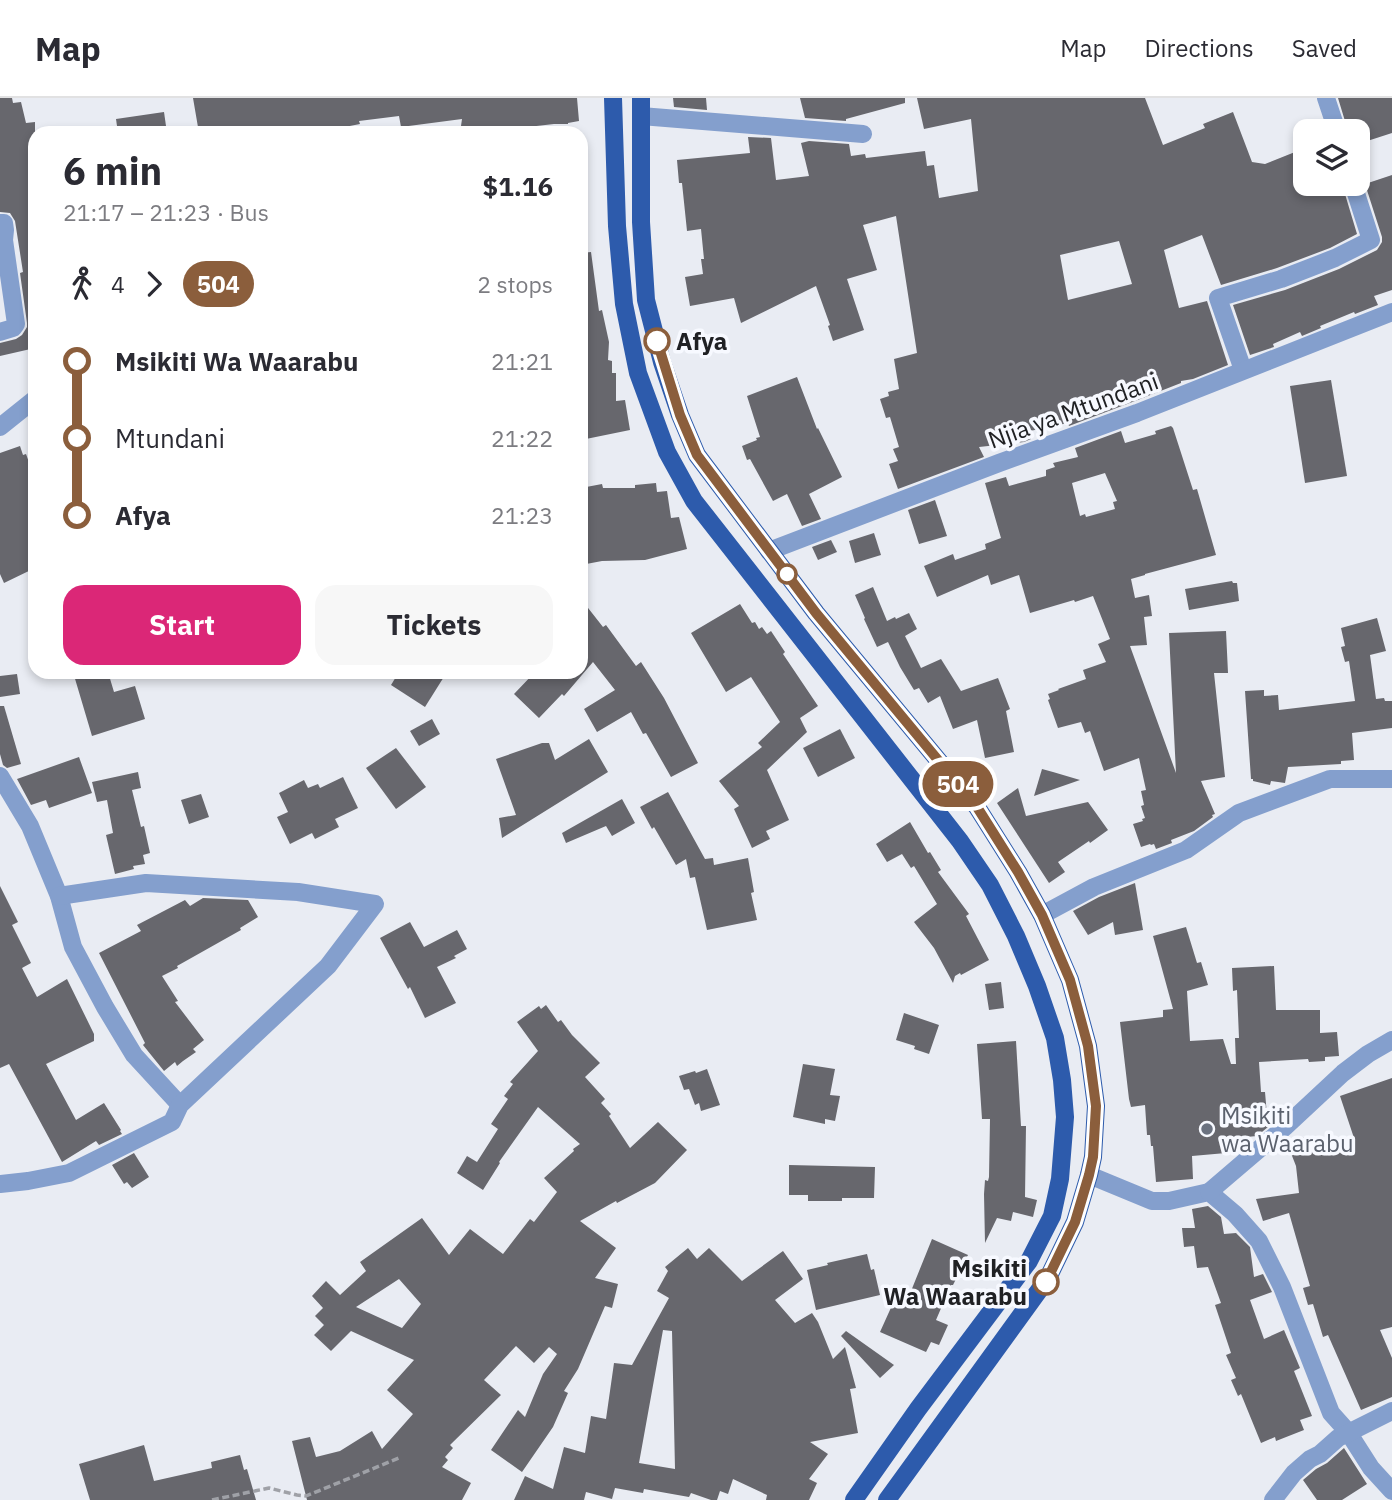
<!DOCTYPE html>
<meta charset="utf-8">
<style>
:root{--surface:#fff;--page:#f7f7f7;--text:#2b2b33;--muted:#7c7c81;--line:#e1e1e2;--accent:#db2777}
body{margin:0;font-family:"IBM Plex Sans",sans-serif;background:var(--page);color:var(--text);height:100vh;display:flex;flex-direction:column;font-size:26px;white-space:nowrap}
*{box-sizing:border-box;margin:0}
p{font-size:23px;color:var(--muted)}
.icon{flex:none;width:38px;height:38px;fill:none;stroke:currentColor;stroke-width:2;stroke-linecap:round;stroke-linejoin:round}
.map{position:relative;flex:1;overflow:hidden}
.drawer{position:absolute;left:28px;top:28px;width:560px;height:553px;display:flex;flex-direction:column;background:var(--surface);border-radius:21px;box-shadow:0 4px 10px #0003}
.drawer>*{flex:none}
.badge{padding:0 14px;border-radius:23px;font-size:24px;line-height:46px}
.buttons{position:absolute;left:1293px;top:21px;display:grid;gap:14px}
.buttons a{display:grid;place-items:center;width:77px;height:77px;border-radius:14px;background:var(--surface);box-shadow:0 4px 10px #0003;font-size:35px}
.map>.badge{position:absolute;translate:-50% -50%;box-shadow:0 0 0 4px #fff}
.legs{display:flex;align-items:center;gap:10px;height:77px;padding:0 35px;font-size:23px}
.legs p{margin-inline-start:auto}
.summary{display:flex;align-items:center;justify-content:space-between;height:119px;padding:0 35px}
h1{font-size:38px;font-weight:700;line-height:52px}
.button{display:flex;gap:14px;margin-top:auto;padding:14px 35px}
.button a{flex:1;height:80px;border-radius:21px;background:var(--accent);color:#fff;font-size:28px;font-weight:700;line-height:80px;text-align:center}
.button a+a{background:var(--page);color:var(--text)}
ul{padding:0 35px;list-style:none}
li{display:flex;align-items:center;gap:24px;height:77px;font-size:26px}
li i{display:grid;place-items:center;width:10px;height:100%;margin:0 9px;background:currentColor}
li i::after{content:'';width:18px;height:18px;margin:-9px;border:5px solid;border-radius:50%;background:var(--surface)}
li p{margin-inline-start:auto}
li:first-child i{background:linear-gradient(#0000 50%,currentColor 0)}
li:last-child i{background:linear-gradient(currentColor 50%,#0000 0)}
header{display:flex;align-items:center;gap:42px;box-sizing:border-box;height:98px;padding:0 35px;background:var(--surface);border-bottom:2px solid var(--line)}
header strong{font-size:33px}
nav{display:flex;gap:38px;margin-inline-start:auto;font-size:24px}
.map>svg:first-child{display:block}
.building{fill:#67676d;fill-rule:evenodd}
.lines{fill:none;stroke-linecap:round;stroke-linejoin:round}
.path{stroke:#9fa1a7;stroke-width:3.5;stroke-dasharray:7 3.5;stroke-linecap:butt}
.minor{stroke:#849fcd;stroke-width:18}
.major{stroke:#2d5bac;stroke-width:18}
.line-1-casing{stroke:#fff;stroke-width:16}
.line-1{stroke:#8b5e3c;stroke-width:10}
.stop-1-dot{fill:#fff;stroke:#8b5e3c;stroke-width:3.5}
.worship-dot{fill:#6b7280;stroke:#f7f9ff;stroke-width:2.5}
.labels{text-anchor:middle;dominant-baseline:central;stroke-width:7;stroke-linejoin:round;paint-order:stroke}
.stop-label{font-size:24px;font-weight:bold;fill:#202124;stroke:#f7f9ff;text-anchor:start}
.street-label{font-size:24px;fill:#202124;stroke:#f7f9ff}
.worship-label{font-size:24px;fill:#5b616d;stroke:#f7f9ff;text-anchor:start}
</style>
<header>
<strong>Map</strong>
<nav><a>Map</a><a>Directions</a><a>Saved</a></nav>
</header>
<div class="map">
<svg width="1392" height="1402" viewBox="0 0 1392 1402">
<rect width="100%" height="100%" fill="#e9ecf3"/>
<!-- building -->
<g class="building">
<path d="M0,0H12L13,5L21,4L26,25L35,24V250L0,258V245L16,241L22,237L27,229V225L20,175L23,174L15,123L10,115L0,114Z"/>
<path d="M193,0H577L579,23L568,25V26H554L501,32V35H460L462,21L401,29L399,18L359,23L360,26L314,35H199Z"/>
<path d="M673,0H706L707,12L674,9Z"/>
<path d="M800,0H905V5L846,21V23L805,20Z"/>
<path d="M917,0H1145L1163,47L1205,30L1203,26L1233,14L1252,64L1265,66L1295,54L1306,80V86H1342L1357,136L1330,150L1277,170L1221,187L1202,137L1164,152L1179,210L1207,203L1228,267L1193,281L1181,283V285L1135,303L1069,328L1068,325L1030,333L1031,341L1024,344L979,349L984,359L898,391L889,366L898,363L893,351L899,349L890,319L886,320L880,301L889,298L888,294L899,291L894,261L917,255L896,118L863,127L877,172L847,181L864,232L833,243L828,228L830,227L816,188L741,225L734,200L690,208L685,179L703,176L701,161H704L701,131L687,133L682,85H679L677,62L750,55L748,39L771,40L776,82L809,78L801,45L809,43L849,46L851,58L865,56L866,60L925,53L927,68L934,67L939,100L978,93L971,21L924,31ZM1119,143L1132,186L1068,202L1060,157Z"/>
<path d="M1338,0H1392V35L1358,46V33H1348Z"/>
<path d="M164,14L167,35H118L116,21Z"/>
<path d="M1392,77V192L1374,198L1378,207L1355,216L1354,214L1320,228L1321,230L1302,238L1300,234L1273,246L1274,249L1250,257L1233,207L1285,192L1339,171L1377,152L1382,144V139L1365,86Z"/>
<path d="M591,154L599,213L602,212L609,244L608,262L612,263V275H616V303L625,302L630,332L581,342V155Z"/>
<path d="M797,279L817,331L818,330L842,379L809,396L821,421L802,428L787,396L773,403L750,361L747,362L742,348L757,342L756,340L760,339L747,298Z"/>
<path d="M1331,282L1347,378L1305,385L1290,288Z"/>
<path d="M1171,328L1173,330L1193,392L1197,391L1216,457L1145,476V477L1131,481L1135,500L1149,497L1152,518L1144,519L1147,547L1130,548L1176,675L1169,535L1226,533L1228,575H1214L1225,679L1201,683L1215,716L1212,717L1213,719L1194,733L1171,742L1172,745L1156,751L1154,746L1151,747L1150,746L1141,749L1133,726L1143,723L1142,721L1145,720L1141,708L1144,707L1141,693L1146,692L1139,660L1104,673L1090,633L1085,635L1081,624L1058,630L1048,602L1050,601L1048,596L1059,592L1058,591L1086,581L1083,572L1106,564L1098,546L1110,541L1093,498L1075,504L1074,502L1030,515L1019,477L991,487L988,477L937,499L924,468L953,456L955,462L986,451L985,446L1001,440L985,385L1006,379L1009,388L1046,378V372L1055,369L1053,365L1078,359L1075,350L1121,333L1125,345L1156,336L1155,333ZM1105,375L1117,403L1113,404L1115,411L1086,419L1085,416L1080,418L1072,385Z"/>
<path d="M20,348L23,357L26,356L35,381V470L4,485L0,476V355Z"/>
<path d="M656,385L657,394L667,393L671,420L679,419L687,451L645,462L602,463L581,467V390L602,386L603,390H635V387Z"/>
<path d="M935,402L947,438L919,446L908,412Z"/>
<path d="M874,435L881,457L855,465L849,443Z"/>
<path d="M831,442L837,454L818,462L812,449Z"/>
<path d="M1232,483L1233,485H1237L1239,503L1189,512L1185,491Z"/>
<path d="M873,489L887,523L895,519L896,521L909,515L917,531L905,538L921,570L941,561L961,593L998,580L1010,611L1006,613L1014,654L985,660L977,622L953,631L940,598L928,605L919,590L914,592L900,569L888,544L877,549L864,521L865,520L855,497Z"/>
<path d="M581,501L603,529L606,527L636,568L641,564L664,600L698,665L671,679L646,635L643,636L631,614L597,634L584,611L615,592L593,564L564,598L562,596L539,620L514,596L535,574H581Z"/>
<path d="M740,506L752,525L755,524L759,531L762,529L767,536L771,533L785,554L783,556L818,608L800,620L807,634L767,672L789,722L766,733L770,741L752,750L734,711L739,708L719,683L762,649L758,645L780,624L751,579L726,594L691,535Z"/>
<path d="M1377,520L1386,553L1370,557L1376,601L1384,600L1385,603H1392V630L1352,635L1354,662L1341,663V666L1288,669L1285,685L1271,683L1270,687L1253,683V681H1251L1245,593L1264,592V598L1278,597L1279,612L1355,603L1349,563L1345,564L1341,549L1345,548L1341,530Z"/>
<path d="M73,574H108L114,594L135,588L145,621L92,638Z"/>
<path d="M399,574H447L425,609L391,587Z"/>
<path d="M17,576L20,596L0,599V578Z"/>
<path d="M0,608H4L21,666L7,670L3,667L0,656Z"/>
<path d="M432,621L440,636L419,648L410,633Z"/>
<path d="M840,631L855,660L818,679L803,650Z"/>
<path d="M589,641L608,674L502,740L499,720L516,717L496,661L542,645H549L555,662Z"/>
<path d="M396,650L426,689L396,711L366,670Z"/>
<path d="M79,659L92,695L49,710L46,702L31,707L17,681Z"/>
<path d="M1042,671L1053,674L1080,682L1034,698Z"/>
<path d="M138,674L141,690L132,692L141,729L144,728L150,755L143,757L145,766L133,768L134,771L115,776L106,737L113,735L107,702L97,704L92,684Z"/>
<path d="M343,679L358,710L335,721L339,729L315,741L312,735L290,746L277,719L288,714L279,695L304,682L308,690L318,686L320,690Z"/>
<path d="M1018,690L1026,718L1088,704L1108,732L1090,745L1089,743L1058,764L1065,774L1049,785L997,705Z"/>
<path d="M668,694L705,761L713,760L714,767L748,760L754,794L751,795L757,822L707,832L695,779L690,780L686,761L676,767L654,729L652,731L640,709Z"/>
<path d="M201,696L209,719L189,726L181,702Z"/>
<path d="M622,701L635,725L612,738L606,728L566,745L562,735Z"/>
<path d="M910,724L928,755L930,754L941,772L938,774L969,816L966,818L989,862L961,877L960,875L955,878L953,885L934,850L914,824L937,806L914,768L911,770L902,756L887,764L876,746Z"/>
<path d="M1135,785L1143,832L1115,837L1113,824L1088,837L1073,813L1099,799Z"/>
<path d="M0,788L18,824L12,827L31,865L22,870L37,899L67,881L94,936V943L46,966L76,1022L104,1005L121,1032L120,1033L122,1036L99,1047L96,1043L62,1064L9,966L0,970Z"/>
<path d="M203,800L248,802L258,819L240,830L241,832L177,868L178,870L162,878L178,903L175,904L204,942L193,951L196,954L183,963L177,968L175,964L164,973L143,947L145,945L99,855L141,833L137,827L185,802L190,808Z"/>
<path d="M410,824L424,849L457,832L467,851L454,858L456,860L437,869L456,905L425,920L410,889L408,891L380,840Z"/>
<path d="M1186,829L1197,865L1201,864L1208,887L1187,893L1190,943L1223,941L1231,966H1236L1235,940H1239L1237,892L1233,893L1232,870L1274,868L1276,912H1320V935L1337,934L1339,958L1325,959V963L1309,964L1308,961L1259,964L1261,994H1265L1268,1029L1257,1038L1224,1041L1226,1055L1192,1058L1193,1081L1156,1084L1153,1048H1151L1150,1037H1147L1145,1007L1131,1009L1129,1001L1120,924L1163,919V912L1173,911L1153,838Z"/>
<path d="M1001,884L1004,910L989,912L985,886Z"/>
<path d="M546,907L558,924L561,922L572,937L600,965L585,979L605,1001L601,1005L611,1016L609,1018L630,1050L658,1024L687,1052L655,1085L617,1105L616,1103L580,1123L616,1150L595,1180L618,1186L612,1210L605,1208L578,1271L564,1293L568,1295L553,1329L522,1374L491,1352L518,1312L525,1319L543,1276L557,1256L549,1249L534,1265L516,1248L484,1282L501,1297L450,1347L453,1350L445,1359L448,1362L442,1369L471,1385L462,1402H307L292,1343L310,1339L316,1359L340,1353L372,1333L382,1351L413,1316L387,1292L414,1262L351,1233L331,1253L314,1237L324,1227L315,1218L323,1210L312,1198L326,1183L340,1197L366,1173L360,1164L422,1120L449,1157L470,1131L503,1156L530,1121L534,1124L557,1094L544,1080L574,1053L573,1051L580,1046L538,1009L499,1064L500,1065L483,1092L457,1075L467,1058L477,1064L498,1031L491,1026L508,1001L504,998L513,986L510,984L538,953L517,924L539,908L541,911ZM399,1181L421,1206L402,1230L356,1209Z"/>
<path d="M904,915L939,927L929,956L914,951L915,948L896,942Z"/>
<path d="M1016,943L1021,1028H1026L1025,1099L1037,1102L1033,1119L1013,1114L1011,1123L997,1120L985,1145L984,1096L985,1082L988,1083L989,1079L990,1021H982L977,946Z"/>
<path d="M803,966L835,971L830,997L840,998L835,1023L825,1021V1026L793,1019Z"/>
<path d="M707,971L720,1007L701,1013L699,1005L695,1007L689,991L684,992L679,978L695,973L696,975Z"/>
<path d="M1392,980V1229L1380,1232L1392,1260V1299L1361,1312L1328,1237L1323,1239L1313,1206L1308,1207L1303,1190L1310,1188L1289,1115L1263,1123L1256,1101L1299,1095L1296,1068L1287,1045L1307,1038L1313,1052L1354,1040L1340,998Z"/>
<path d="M134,1055L149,1079L132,1090L127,1084L124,1086L112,1067Z"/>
<path d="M789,1067L875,1069L874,1100H842V1103H808V1097H789Z"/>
<path d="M1208,1108L1221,1119L1224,1136L1236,1135L1250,1149L1254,1179L1263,1176L1272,1194L1250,1202L1264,1241L1284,1232L1300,1270L1294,1273L1312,1318L1300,1322L1304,1332L1276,1343L1275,1339L1261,1345L1241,1296L1238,1298L1231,1282L1236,1280L1226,1257L1231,1255L1215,1207L1221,1205L1208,1169L1197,1170L1194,1148L1184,1149L1182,1130H1195L1192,1111Z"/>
<path d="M932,1141L968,1157L953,1187H951L936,1222L948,1227L939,1247L931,1244L926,1254L880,1234L894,1203L905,1208Z"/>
<path d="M688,1150L697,1161L709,1150L742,1183L783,1153L803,1181L775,1202L795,1225L812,1215L818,1224L833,1261L845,1249L856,1290L850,1291L858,1335L810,1344L828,1356L809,1381L817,1385L809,1402H766L767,1397L733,1381L728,1396L720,1393L717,1402H711L691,1395L689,1399L644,1391L643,1395L615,1390L612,1401L586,1394L584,1402H514L525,1378L553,1391L564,1349L585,1355L591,1318L606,1321L614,1265L632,1267L669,1200L657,1193L668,1173L665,1169ZM663,1232L672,1233L675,1371L639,1365Z"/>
<path d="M867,1156L871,1172L874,1171L880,1197L816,1212L807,1172L828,1167L827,1165Z"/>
<path d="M846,1233L894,1267L880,1280L841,1238Z"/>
<path d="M144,1347L154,1383L212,1370L211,1364L240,1357L244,1372L247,1371L256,1402H90L79,1366Z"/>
<path d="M1344,1350L1367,1386L1342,1402H1317L1303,1382L1316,1371L1327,1365Z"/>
</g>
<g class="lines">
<!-- path -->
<path class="path" d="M212,1402L269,1390L297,1397L306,1398L399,1360"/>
<!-- minor -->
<g class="minor">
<path d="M1326,0L1337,33"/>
<path d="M641,18L863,36"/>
<path d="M0,125H4L5,132L4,142L16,226L13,230L0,234"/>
<path d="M1243,272L1218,200L1281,181L1335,160L1371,142L1353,86"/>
<path d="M0,329L35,301"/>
<path d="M769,453L999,365L1137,315L1392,214"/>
<path d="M0,678L30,728L59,798L73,849L105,909L134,957L180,1007"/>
<path d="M1042,817L1094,789L1186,752L1239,715L1330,681H1392"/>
<path d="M1089,1077L1152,1103H1169L1209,1094L1235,1116L1259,1143L1282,1189L1331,1315L1348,1334L1371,1370L1392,1393"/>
<path d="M0,1086L28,1083L69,1075L172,1024L180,1007L328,868L375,806L298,794L146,785L59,798"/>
<path d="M1209,1094L1285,1029L1343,975L1368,956L1392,942"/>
<path d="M1273,1402L1294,1375L1310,1361L1320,1356L1338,1340L1392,1313"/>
</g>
<!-- major -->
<g class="major">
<path d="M613,0L617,128L624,206L638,275L667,354L694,403L960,743L990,787L1016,838L1037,888L1055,940L1062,982L1065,1019L1060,1081L1052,1118L1029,1163L918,1311L854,1402"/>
<path d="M641,0V124L646,202L662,264L680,317L697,357L816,515L977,709L1018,774L1042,817L1070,882L1088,948L1096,1008L1093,1059L1089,1077L1075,1124L1048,1180L887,1402"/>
</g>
</g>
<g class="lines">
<defs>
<path id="line-1" d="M657,243L680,317L697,357L816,515L977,709L1018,774L1042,817L1070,882L1088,948L1096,1008L1093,1059L1089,1077L1075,1124L1046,1184"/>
</defs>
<!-- line-1 casing -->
<use href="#line-1" class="line-1-casing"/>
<!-- line-1 -->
<use href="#line-1" class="line-1"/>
</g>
<!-- markers -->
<g class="stop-1-dot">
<circle cx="657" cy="243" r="12"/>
<circle cx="787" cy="476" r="9"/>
<circle cx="1046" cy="1184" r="12"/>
</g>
<circle class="worship-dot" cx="1207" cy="1031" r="7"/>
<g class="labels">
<!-- stop labels -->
<g class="stop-label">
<text x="676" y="243">Afya</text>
<text x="1027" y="1170" text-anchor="end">Msikiti<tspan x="1027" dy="28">Wa Waarabu</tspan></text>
</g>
<!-- street labels -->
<g class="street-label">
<text transform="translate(1073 312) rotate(-20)">Njia ya Mtundani</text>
</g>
<!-- worship labels -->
<g class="worship-label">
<text x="1221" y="1017">Msikiti<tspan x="1221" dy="28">wa Waarabu</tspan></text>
</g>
</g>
</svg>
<div class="buttons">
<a><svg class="icon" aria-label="layers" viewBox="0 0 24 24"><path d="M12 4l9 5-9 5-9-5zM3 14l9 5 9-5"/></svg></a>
</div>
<b class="badge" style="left:958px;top:686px;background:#8b5e3c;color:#fff">504</b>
<section class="drawer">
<div class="summary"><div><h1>6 min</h1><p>21:17 – 21:23 · Bus</p></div><b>$1.16</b></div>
<div class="legs"><svg class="icon" aria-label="walk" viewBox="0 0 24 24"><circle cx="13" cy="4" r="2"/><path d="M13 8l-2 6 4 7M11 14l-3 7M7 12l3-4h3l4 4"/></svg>4<svg class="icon" aria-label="forward" viewBox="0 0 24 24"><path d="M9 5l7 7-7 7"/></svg><b class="badge" style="background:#8b5e3c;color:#fff">504</b><p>2 stops</p></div>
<ul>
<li><i style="color:#8b5e3c"></i><b>Msikiti Wa Waarabu</b><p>21:21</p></li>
<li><i style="color:#8b5e3c"></i><span>Mtundani</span><p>21:22</p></li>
<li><i style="color:#8b5e3c"></i><b>Afya</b><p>21:23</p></li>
</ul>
<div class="button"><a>Start</a><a>Tickets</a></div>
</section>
</div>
